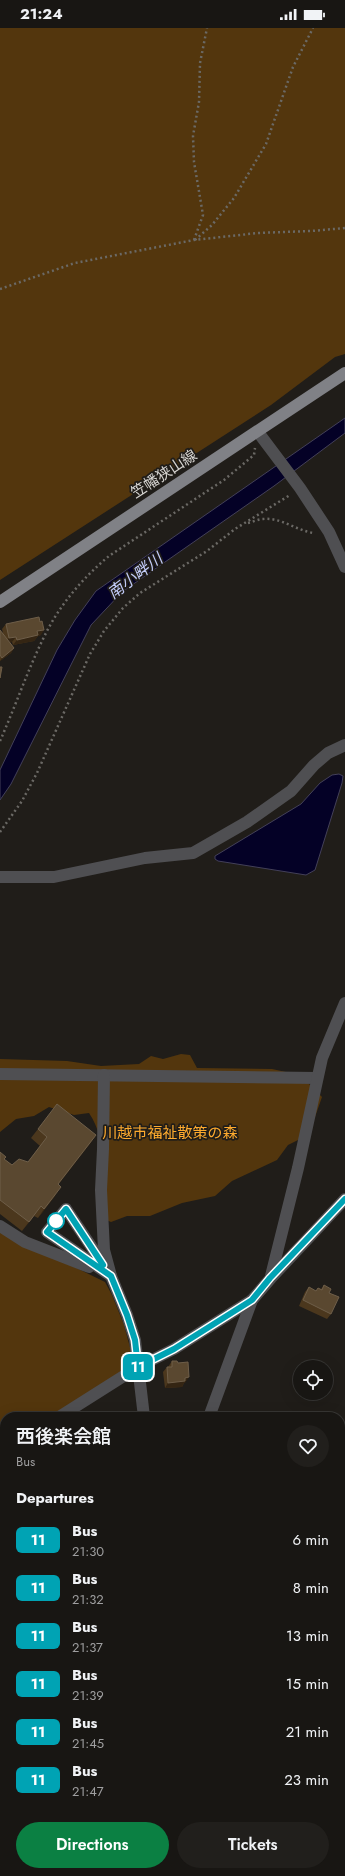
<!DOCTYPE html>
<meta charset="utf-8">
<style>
:root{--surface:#181613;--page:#211f1c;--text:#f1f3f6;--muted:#9f9fa0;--line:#363533;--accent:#0b8043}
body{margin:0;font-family:Jost,"Noto Sans JP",sans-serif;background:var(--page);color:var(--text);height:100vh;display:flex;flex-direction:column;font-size:15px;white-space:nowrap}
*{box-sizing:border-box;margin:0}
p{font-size:13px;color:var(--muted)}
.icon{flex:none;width:22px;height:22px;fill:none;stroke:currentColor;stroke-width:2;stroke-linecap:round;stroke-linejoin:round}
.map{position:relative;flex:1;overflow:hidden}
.panel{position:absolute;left:0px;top:1384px;width:345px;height:464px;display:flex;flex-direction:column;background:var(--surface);border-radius:16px 16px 0 0;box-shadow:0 4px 16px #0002,0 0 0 1px var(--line)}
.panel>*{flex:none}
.badge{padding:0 8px;border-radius:6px;font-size:14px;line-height:26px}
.fabs{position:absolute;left:293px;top:1332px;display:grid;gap:8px}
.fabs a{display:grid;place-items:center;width:40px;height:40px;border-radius:50%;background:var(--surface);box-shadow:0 4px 16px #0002,0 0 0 1px var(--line);font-size:20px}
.map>.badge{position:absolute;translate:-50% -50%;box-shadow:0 0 0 2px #fff}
h2{padding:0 16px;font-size:15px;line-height:36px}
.round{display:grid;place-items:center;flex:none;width:42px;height:42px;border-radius:21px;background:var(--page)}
.headline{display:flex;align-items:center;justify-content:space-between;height:68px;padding:0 16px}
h1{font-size:19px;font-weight:600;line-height:30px}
.primary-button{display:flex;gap:8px;margin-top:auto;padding:8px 16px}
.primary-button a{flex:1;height:46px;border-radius:24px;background:var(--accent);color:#fff;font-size:16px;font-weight:600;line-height:46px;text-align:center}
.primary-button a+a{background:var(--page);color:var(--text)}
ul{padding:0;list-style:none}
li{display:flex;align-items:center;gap:12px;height:48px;padding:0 16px}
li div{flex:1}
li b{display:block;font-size:15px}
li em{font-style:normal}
li .badge{min-width:44px;font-weight:700;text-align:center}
.status{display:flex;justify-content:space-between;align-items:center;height:28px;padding:0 20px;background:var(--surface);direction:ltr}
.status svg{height:11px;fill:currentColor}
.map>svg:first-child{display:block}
.green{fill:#53360d}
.water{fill:#040126;stroke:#434059}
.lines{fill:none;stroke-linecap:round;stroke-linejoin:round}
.path{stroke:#6b6965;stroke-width:2.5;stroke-dasharray:2 3;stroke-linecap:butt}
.minor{stroke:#4f4f52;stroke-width:12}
.major{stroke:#808186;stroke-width:12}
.wall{fill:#4b371d}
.shaded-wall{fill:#342513}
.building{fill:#5a4830;stroke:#6e5e49}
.line-casing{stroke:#fff;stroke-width:9}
.line{stroke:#00a3b4;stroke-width:6}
.stop-dot{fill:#fff;stroke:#00a3b4;stroke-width:2}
.labels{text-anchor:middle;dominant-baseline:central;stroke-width:3.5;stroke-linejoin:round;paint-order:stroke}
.street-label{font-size:15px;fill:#d6d4d1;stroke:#201d19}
.park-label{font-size:15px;fill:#feab2e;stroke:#201d19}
.water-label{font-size:16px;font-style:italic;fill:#c2cbf8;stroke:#201d19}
</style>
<div class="status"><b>21:24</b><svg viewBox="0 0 49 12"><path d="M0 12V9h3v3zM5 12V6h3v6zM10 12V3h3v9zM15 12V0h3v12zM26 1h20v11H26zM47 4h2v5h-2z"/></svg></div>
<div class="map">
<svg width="345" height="1848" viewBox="0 0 345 1848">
<rect width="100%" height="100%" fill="#201d19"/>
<!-- green -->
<g class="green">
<path d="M0,0H345V326L335,329L271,377L0,552Z"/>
<path d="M181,1026L190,1027L197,1040L272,1041L300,1047L322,1069L315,1089L300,1111L288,1117L277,1132L232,1153L215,1168L182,1175L150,1188H127L111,1194L97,1188C101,1153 110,1116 89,1085L74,1087L49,1079L34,1088L16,1091L0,1104V1031L67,1033L101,1038L139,1036L151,1028L163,1031Z"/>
<path d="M0,1204L24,1219L58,1231L105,1254L112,1267L124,1297L132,1327L127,1344L50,1389H5V1403H0Z"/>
<path d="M345,1801V1848H333L334,1843H340V1816Z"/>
<path d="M111,1843H177L178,1848H111Z"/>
</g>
<!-- water -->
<g class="water">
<path d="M345,390V405L274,458L122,564L91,597L11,756L0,772V742L57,622L75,592L96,563Z"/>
<path d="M339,746L343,748L342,755L315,842L306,847L218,833L215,831V828L301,776L320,755L332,747Z"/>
</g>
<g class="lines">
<!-- path -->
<g class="path">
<path d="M194,212L203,187L194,134L193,108L199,74L200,35L207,0"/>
<path d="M195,212L212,197L234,170L266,116L293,39L313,0"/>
<path d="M0,261L75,235L194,212L258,205L311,203L345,200"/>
<path d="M248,495C253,494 258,491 263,491C281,489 297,503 314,505"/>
<path d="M0,713C16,677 29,638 47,603C62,574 84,549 109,528L224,452L254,427L255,420"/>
<path d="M0,804L22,773L37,745L90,626L104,603L123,580L140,565L207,523L235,501L290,467"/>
<path d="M0,1638L5,1643"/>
</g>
<!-- minor -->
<g class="minor">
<path d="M258,404L300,460L329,504L345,539"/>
<path d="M0,849H54L145,830L193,825L247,794L291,763L314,737L328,725L345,717"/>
<path d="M0,1046L317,1050"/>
<path d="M104,1047L103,1121L101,1162L104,1222L111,1248L127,1287L135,1312L144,1389"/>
<path d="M66,1181L111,1248L47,1204Z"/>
<path d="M0,1198L25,1214L89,1239"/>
<path d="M271,1248L298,1140L322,1030L345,975"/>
<path d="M59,1389L138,1339L174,1321L252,1272L271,1250L345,1171"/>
<path d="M209,1389L252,1272"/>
<path d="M0,1420L5,1417"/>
<path d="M340,1738L345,1715"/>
<path d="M165,1843L168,1848"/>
<path d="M317,1848L318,1843"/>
</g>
<!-- major -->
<path class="major" d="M0,574L345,345"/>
</g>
<!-- wall -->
<g class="wall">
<path d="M6,596L41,607L38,608L34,613L13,617L12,614H10L14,620L11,625L0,633V603L3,605L2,601Z"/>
<path d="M38,1101L96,1107L58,1157L55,1168L38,1190L34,1188L22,1203L0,1186V1124L4,1131L12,1137L28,1134L40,1118L31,1110Z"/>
<path d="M324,1257L329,1265L331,1286L327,1291L299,1278L305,1264L309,1259L316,1263L318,1260L321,1261Z"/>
<path d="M172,1333L178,1335L185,1355H184L182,1359L165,1360L163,1344L167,1339H168Z"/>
<path d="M38,1843H102L101,1848H37Z"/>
</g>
<!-- shaded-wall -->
<g class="shaded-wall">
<path d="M44,602L41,607L38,608L34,613L13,617L17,612L37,603Z"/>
<path d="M16,609L12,614L5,616L9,610Z"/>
<path d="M14,620L11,625L0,633L2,630Z"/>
<path d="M96,1107L90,1116L51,1166L58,1156Z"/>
<path d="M61,1159L55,1168L38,1190L44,1181Z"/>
<path d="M41,1178L34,1188L22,1203L29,1194Z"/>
<path d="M189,1349L185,1355H184L182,1359L165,1360L168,1355L185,1350Z"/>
<path d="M5,1471V1475L0,1476V1472Z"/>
</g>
<!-- building -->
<g class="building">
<path d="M39,589L40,594L42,593L44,602L37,603L38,607L17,612L16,609L9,610L6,596Z"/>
<path d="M0,602L14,620L2,630L0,627Z"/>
<path d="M0,639H2L0,650Z"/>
<path d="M57,1076L96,1107L58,1156L61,1159L44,1181L41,1178L29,1194L0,1172V1124L6,1129L4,1131L12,1137L19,1131L28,1134L47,1109L38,1101Z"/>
<path d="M324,1257L331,1261L329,1265L339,1269L331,1286L303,1272L309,1259L316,1263L318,1260L322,1262Z"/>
<path d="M172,1333H177L178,1335L188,1334L189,1349L185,1350V1353L168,1355L167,1339H172Z"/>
<path d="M145,1386V1389H119Z"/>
<path d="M2,1448L3,1456H5V1471L0,1472V1449Z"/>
<path d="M42,1843H102L101,1848H41Z"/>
<path d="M220,1844L221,1847H224V1848H193Z"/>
</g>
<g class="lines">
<defs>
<path id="line" d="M103,1237L66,1181L47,1204L111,1248L127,1287L135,1312L138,1339L174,1321L252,1272L270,1250L345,1171"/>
</defs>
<!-- line casing -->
<use href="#line" class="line-casing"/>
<!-- line -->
<use href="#line" class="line"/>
</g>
<!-- markers -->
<circle class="stop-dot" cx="56" cy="1193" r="8"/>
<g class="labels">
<!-- street labels -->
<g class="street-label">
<text transform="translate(164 446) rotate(-33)">笠幡狭山線</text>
</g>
<!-- park labels -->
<g class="park-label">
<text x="170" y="1105">川越市福祉散策の森</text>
</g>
<!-- water labels -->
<g class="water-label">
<text transform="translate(135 548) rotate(-37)">南小畔川</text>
</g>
</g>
</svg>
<div class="fabs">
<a><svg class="icon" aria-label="locate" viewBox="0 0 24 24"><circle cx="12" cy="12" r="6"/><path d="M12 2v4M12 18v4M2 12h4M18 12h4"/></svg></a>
</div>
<b class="badge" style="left:138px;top:1339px;background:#00a3b4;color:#fff">11</b>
<section class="panel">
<div class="headline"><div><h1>西後楽会館</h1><p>Bus</p></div><a class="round"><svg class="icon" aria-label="heart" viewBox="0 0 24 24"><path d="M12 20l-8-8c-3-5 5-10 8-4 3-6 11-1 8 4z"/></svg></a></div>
<h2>Departures</h2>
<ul>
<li><span class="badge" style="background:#00a3b4;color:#fff">11</span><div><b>Bus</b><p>21:30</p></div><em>6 min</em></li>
<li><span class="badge" style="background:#00a3b4;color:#fff">11</span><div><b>Bus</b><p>21:32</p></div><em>8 min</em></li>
<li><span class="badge" style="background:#00a3b4;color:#fff">11</span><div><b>Bus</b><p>21:37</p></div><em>13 min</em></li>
<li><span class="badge" style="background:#00a3b4;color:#fff">11</span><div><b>Bus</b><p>21:39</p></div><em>15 min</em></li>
<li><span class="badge" style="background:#00a3b4;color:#fff">11</span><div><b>Bus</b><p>21:45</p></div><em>21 min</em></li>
<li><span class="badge" style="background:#00a3b4;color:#fff">11</span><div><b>Bus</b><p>21:47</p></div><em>23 min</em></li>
</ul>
<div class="primary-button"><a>Directions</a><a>Tickets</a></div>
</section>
</div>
